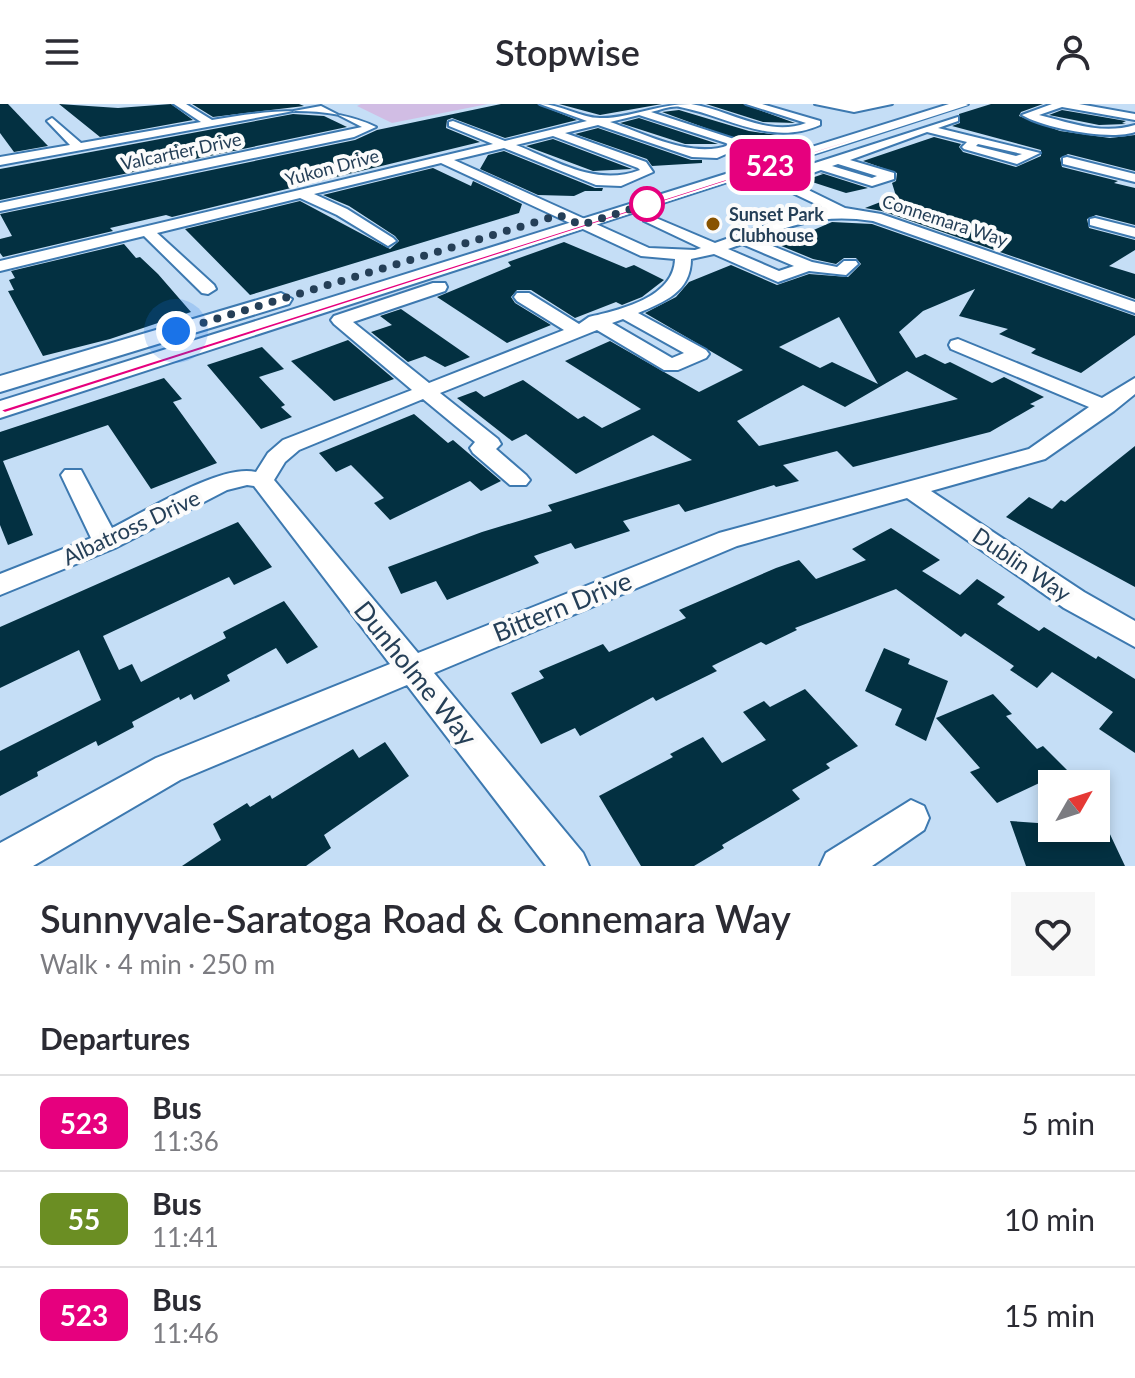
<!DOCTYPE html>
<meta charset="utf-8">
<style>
:root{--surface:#fff;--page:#f7f7f7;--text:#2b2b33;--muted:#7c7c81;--line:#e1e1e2}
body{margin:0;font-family:Lato,sans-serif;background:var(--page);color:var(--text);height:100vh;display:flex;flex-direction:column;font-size:30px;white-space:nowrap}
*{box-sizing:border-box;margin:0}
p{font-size:26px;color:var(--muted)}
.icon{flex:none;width:44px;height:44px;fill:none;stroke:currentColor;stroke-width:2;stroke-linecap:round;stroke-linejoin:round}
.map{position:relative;height:762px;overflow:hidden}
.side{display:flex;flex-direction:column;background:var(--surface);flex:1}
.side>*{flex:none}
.badge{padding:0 16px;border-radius:12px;font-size:28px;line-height:52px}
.needle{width:52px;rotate:51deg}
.buttons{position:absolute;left:1038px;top:666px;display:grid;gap:16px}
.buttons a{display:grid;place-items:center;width:72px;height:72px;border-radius:0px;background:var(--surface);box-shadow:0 4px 12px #0003;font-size:40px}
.you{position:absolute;width:40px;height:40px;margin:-20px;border:6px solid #fff;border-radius:50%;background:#1a73e8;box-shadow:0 0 0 12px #1a73e833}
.map>.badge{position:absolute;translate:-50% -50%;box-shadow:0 0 0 4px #fff}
h2{padding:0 40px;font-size:30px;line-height:72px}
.round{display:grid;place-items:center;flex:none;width:84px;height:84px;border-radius:0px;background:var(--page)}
.overview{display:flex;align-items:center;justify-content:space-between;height:136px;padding:0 40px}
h1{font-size:38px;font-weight:600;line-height:60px}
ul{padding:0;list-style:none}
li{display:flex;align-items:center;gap:24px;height:96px;padding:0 40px;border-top:2px solid var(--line)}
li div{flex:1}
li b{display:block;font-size:30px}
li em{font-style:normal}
li .badge{min-width:88px;font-weight:700;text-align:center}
header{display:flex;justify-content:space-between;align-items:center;height:104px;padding:0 40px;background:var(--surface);font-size:36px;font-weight:600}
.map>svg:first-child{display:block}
.green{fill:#d1bde4}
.building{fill:#033041;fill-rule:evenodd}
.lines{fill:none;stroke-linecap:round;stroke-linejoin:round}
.minor-casing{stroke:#3d79b0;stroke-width:4}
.major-casing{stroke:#3d79b0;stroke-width:4}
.minor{fill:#fff;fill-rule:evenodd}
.major{fill:#fff;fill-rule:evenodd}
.line{fill:#e6007e;stroke:#fff;stroke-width:2}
.walk{stroke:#253f57;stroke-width:8;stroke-dasharray:0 14.4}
.stop-dot{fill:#fff;stroke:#e6007e;stroke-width:4}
.poi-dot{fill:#885300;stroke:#fbfbfb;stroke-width:3}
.labels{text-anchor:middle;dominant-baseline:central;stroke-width:8;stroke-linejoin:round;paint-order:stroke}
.far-street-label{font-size:18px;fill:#253f57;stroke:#fbfbfb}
.far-poi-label{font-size:18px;font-weight:bold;fill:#253f57;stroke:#fbfbfb;text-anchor:start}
.street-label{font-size:22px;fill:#253f57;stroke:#fbfbfb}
.near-street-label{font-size:26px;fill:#253f57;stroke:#fbfbfb}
</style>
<header><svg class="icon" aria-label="menu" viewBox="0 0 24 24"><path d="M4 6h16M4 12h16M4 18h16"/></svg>Stopwise<svg class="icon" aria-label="person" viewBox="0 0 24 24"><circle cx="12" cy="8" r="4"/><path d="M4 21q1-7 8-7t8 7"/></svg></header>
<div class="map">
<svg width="1135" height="762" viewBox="0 0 1135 762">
<rect width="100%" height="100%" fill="#c5def6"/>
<!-- green -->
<path class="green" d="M361,0H488L392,19L357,2Z"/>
<!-- building -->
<g class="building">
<path d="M0,0H8L48,42L14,48L0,29Z"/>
<path d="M59,0L118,4L171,0L193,16L100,33Z"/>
<path d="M192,0H299L304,2L213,13Z"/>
<path d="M501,0H537L577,16L505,34L452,14L447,16L446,24L480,38L172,113L166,111L110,124L113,127L3,153L0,149V135L12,132L0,110L355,36L377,26Z"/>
<path d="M559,0H662L600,11Z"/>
<path d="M706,0H743L795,19L763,18Z"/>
<path d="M991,0H1043L1021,8L1019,12L1060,27L1110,34L1135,31V67L1068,50L1060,54L1062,63L1118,77L1114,79L1135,84V121L1096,111L1087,115L1089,124L1135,136V146L1109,162L1135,170V195L882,107L865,104L896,92L892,79L896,77L897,69L863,57L934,33L961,40L959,43L963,48L1016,63L1041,52V46L952,22L960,19L959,10Z"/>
<path d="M679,6L749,27L784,32L785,34L741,37L662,8Z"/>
<path d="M1062,6L1126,17L1122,19L1126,20L1099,21L1049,11Z"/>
<path d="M293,10L324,12L347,23L0,96V65Z"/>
<path d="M639,14L718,40H685L620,19Z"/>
<path d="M598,24L691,56H702V59L652,62L647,55L575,30Z"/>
<path d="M553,35L632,65L593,67L526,42Z"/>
<path d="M504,47L595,84H603L602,87H585L574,92L538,91L480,65L488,51Z"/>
<path d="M433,64L471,82L473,77L522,100L519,109L250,191L185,125L300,97L390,145L399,137L395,132L349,102L323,91Z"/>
<path d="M820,69H821L868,84L846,89L806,76L823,70Z"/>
<path d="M832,118L872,120L1135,212V231L1081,269L1031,249L1036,245L999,230L1008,225L959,212L975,185L923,207L899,228L916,254L925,250L945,260L950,258L992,279L1004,273L1044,293L1030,300L1035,302L990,328L853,363L837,347L783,361L799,377L776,383L774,381L685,408L679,400L623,417L630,427L575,445L571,439L534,452L539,459L447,496L436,477L401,490L388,463L482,428L552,407L548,401L692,356L653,331L576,370L526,330L512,337L457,294L476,287L484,293L523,276L578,315L584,312L602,324L641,305L565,257L610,237L699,288L743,266L645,209L676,193L689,178L731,161L777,181L809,170L848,173L861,160L856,154H844L836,160L813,155L779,141ZM839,213L878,280L832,258L820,264L779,243ZM907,267L958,295L759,342L737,317L803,281L845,303Z"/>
<path d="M564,138L626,164L634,161L664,176L642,193L622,201L616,198L575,214L531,186H517L511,193L515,199L551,221L507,239L437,193L511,162L508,158Z"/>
<path d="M124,140L136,154L140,153L158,170L191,208L110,235L43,252L8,187L14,186L9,176L15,174L11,167Z"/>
<path d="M401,205L470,253L445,263L425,252L408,258L371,228L392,221L380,212Z"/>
<path d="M348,236L394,275L334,297L291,257Z"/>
<path d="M262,243L284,265L259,273L285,301L281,303L292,313L261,325L207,261Z"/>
<path d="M164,274L182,295L173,298L217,359L151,385L108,321L3,357L33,431L8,441L0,421V328Z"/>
<path d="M414,310L448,339L453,336L501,377L481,387L470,377L390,416L374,399L384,394L351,361L336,368L319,349Z"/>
<path d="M1135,342V483L1006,413L1029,393L1052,405L1061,396L1065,398Z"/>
<path d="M238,418L272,463L234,481L229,473L103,532L119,566L132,560L141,578L226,534L223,528L284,497L318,543L287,560L276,544L227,571L230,577L194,596L191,590L180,596L179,593L132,618L134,623L98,642L96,637L37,668L38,672L0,692V647L101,596L79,546L0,584V523Z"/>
<path d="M891,424L940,456L922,467L960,491L977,475L1005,493L997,500L1039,527L1044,523L1096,555L1098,552L1135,575V649L1099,625L1113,608L1052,568L1037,584L1010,566L1014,562L965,529L961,533L896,485L795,524L797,526L766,541L761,538L712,562L717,567L656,597L653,593L580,632L575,624L541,640L511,589L544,574L539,567L603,540L609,548L686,514L679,506L776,464L799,456L816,475L866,456L852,445Z"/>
<path d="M884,544L910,555L908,560L948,577L926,637L895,621L902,605L865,587Z"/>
<path d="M805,585L858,642L826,660L830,664L792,686L800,695L722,741L724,744L694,762H641L599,692L673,653L670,650L703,633L722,659L766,636L743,608L764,597L770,603Z"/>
<path d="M993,590L1012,610L1006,612L1037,645L1043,642L1067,666L997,699L970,668L980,664L936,614Z"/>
<path d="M385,638L409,672L324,731L331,744L306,762H182L221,736L213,720L247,699L250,703L270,691L272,695L353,645L359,654Z"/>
<path d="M1010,717L1052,720V724L1108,726L1125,762H1026Z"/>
</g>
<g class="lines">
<defs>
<g id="minor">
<path d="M174,0H186L212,16C268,6 328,0 376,23L354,33L0,107V99L362,23L321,2L0,61V53L70,41L47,17L52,14L81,39L201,18Z"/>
<path d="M540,0C561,0 580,14 600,14C629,15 656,0 691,0C728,5 767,34 806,19L746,0H762L820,17V21C771,43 727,12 680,3C673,1 660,6 651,8L734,35L744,42L717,54L692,53L598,21L565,29L646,58L653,68L621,82L596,81L504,44L454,56L649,144L695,146L701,144L644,117L651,113L656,114L715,139L799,109L826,105L778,82L762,87L755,83L815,59L958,13V17L938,24L1040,49L1017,60L964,45L962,43L967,38L927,28L850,56L894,69V75L872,82L821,66L790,77L845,104L881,110L1135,198V209L873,117C826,110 800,118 755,135L812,158L837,163L844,157H856L858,160L846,171L809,167L778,178L714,150L691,155C691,188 664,198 638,209L706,246L709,250L706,254L678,266H664L597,226L440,289L498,335L501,340L496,345L526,371L530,376L526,381H510L473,349L470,344L475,338L423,295L299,346L285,358L274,376L418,549L719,429L1029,345L1089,303L951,245L949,241L951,237L958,235L1102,294L1135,274V290L1114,307L1045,355L931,387L1084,488L1135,517V543L1064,504L907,394L737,442L434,569L583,749L589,762H546L407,581L180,676L33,762H0V739L156,654L390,560L254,382L247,381L227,386L115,444L0,491V470L91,434L61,371L65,366H81L112,424C145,408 221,359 256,368L268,349L283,336L412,286L334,220L331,216L334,212L433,179H445L447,183L445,187L353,218L429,279L564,226L517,197L514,193L517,189H529L579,220L589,213C619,206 674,194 675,155L641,152L441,59L314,90L347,105L393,134L396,137L388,142L337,111L300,94L157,129L214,181L216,185L208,190L202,189L144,132L0,167V157L493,40L449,22V18L453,17L505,37L587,17ZM639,11L726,39L729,41C692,55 646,30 610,18ZM553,32L638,64L640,66C596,83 557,57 516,41ZM978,40L1022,50L1016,52L976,42ZM838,60L877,72L872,74L832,62ZM742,140L794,162L779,167L728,145ZM623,215L684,249L672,254L612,219Z"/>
<path d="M815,0H892L854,8Z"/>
<path d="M1052,0H1079L1135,10V16L1062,3L1039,11C1071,19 1102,31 1135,21V28C1111,37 1043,24 1022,11Z"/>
<path d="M1067,53L1135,70V78L1063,60V54Z"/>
<path d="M1095,114L1135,124V133L1090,121V115Z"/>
<path d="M911,696L924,702L929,714L924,726L872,762H820L826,749Z"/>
</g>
<g id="major">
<path d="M949,0H968L0,314V297Z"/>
<path d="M281,189L292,195L289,200L0,288V272Z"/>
</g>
</defs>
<!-- minor casing -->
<use href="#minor" class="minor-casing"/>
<!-- major casing -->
<use href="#major" class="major-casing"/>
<!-- minor -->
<use href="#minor" class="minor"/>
<!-- major -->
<use href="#major" class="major"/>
</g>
<!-- line -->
<path class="line" d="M962,0L965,1L5,309L0,306Z"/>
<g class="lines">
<!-- walk -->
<path class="walk" d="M176,227L559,111L581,121L647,100"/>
</g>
<!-- markers -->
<circle class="stop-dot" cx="647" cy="100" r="16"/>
<circle class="poi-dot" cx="713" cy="120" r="8"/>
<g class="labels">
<!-- far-street labels -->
<g class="far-street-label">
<text transform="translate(181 47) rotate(-12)">Valcartier Drive</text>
<text transform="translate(332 63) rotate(-15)">Yukon Drive</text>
<text transform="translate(945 116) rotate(18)">Connemara Way</text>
</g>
<!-- far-poi labels -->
<g class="far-poi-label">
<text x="729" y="110">Sunset Park<tspan x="729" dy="21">Clubhouse</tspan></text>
</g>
<!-- street labels -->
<g class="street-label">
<text transform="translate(131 423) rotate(-25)">Albatross Drive</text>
<text transform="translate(1022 460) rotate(34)">Dublin Way</text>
</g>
<!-- near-street labels -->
<g class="near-street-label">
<text transform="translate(562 502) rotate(-22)">Bittern Drive</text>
<text transform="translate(416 569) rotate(51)">Dunholme Way</text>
</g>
</g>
</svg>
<div class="buttons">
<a><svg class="needle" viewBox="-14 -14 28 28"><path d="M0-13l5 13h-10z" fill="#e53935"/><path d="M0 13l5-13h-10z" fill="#7c7c81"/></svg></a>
</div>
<div class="you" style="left:176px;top:227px"></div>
<b class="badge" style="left:770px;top:61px;background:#e6007e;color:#fff">523</b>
</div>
<section class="side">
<div class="overview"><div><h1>Sunnyvale-Saratoga Road &amp; Connemara Way</h1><p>Walk · 4 min · 250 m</p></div><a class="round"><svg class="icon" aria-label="heart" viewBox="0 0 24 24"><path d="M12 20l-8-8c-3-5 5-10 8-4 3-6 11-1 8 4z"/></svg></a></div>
<h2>Departures</h2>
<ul>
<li><span class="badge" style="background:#e6007e;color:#fff">523</span><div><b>Bus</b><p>11:36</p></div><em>5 min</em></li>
<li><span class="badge" style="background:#6b8e23;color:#fff">55</span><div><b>Bus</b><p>11:41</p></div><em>10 min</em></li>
<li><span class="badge" style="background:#e6007e;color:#fff">523</span><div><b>Bus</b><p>11:46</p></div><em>15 min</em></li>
</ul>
</section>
